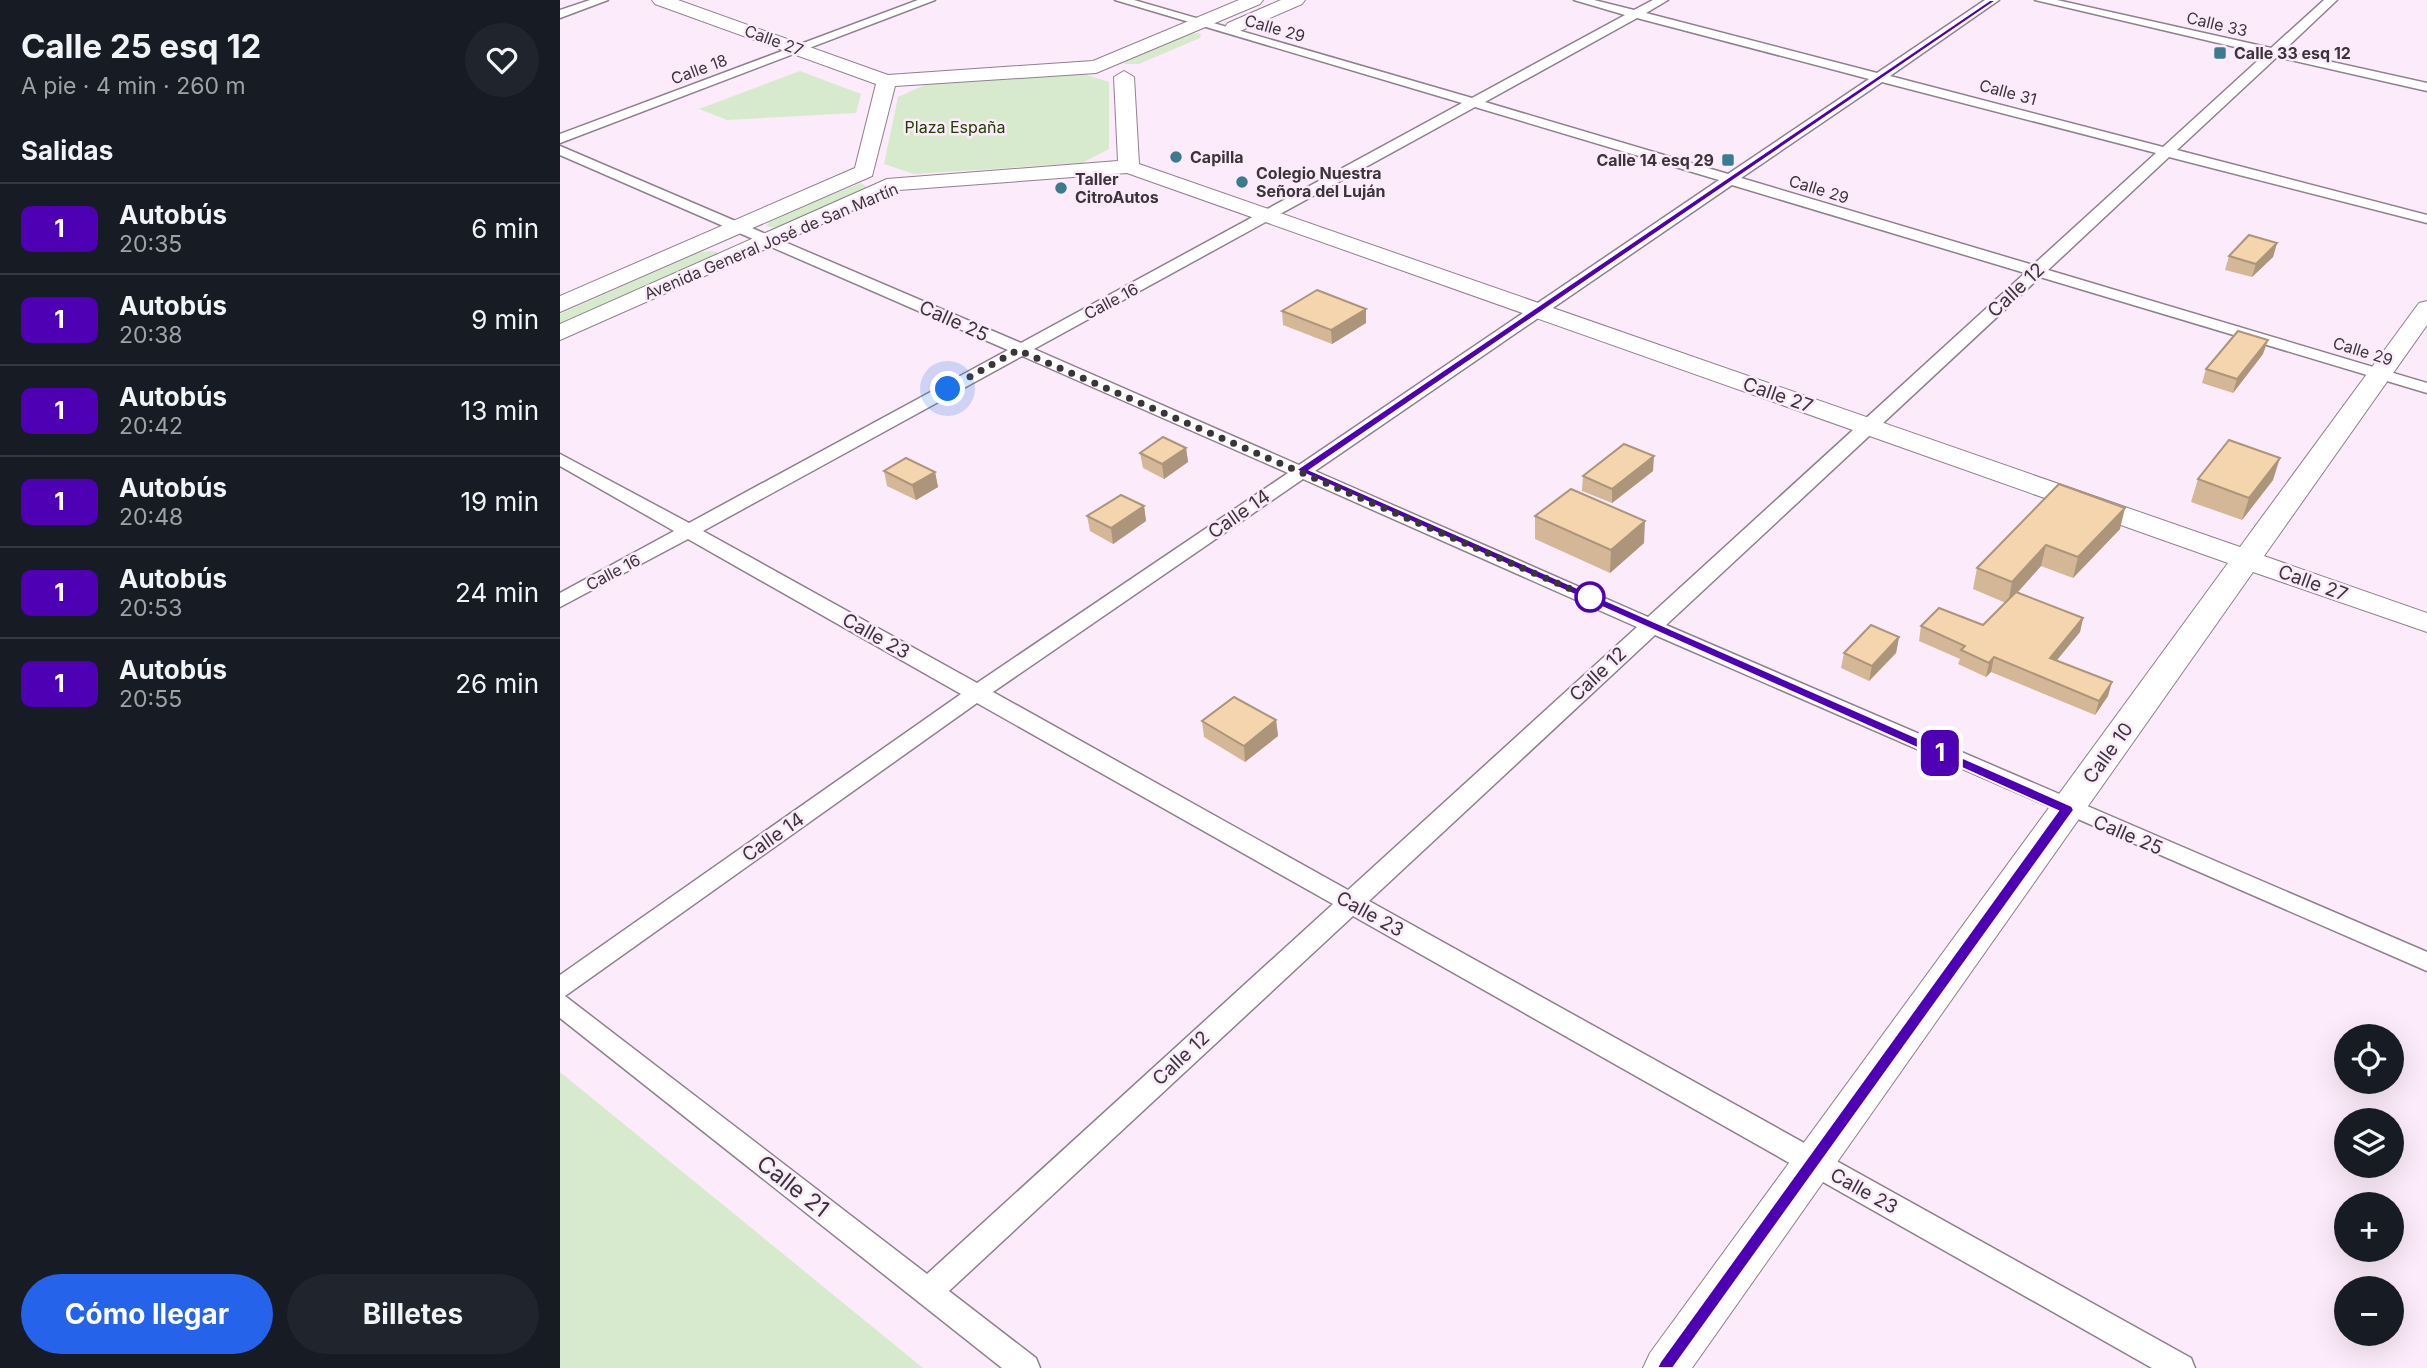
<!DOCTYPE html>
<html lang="es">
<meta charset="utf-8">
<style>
:root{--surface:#171b24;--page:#20242c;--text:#f1f3f6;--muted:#9ea1a6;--line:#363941;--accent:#2563eb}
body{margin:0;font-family:Inter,sans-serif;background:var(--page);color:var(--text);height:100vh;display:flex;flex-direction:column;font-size:26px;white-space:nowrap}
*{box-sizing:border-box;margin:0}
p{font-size:23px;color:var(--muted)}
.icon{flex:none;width:38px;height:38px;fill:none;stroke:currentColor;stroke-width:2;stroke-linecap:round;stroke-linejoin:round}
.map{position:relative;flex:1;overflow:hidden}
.sheet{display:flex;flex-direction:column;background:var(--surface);width:560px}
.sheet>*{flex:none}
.badge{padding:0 14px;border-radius:10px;font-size:24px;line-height:46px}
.controls{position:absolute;left:1774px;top:1024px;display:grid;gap:14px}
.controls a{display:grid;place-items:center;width:70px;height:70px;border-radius:50%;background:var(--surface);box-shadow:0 7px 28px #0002;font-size:35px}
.you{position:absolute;width:35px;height:35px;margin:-18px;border:5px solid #fff;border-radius:50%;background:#1a73e8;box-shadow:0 0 0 10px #1a73e833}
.map>.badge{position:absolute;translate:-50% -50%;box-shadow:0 0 0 4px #fff}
h2{padding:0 21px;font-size:26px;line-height:63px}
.round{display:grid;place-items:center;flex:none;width:74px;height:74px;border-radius:37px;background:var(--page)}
.head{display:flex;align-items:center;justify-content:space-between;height:119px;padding:0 21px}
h1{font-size:33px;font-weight:700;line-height:52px}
.button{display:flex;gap:14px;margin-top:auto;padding:14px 21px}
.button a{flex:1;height:80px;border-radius:42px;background:var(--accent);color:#fff;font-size:28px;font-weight:700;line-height:80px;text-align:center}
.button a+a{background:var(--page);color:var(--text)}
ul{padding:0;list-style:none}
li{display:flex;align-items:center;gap:21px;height:91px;padding:0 21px;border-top:2px solid var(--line)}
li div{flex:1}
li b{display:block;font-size:26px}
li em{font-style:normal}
li .badge{min-width:77px;font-weight:700;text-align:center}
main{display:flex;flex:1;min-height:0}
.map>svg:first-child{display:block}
.green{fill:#d8eacd}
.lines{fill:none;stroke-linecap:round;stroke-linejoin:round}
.street-casing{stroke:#8f808d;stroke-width:3}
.secondary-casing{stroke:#8f808d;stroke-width:2}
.street{fill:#fff;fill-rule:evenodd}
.secondary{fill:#fff;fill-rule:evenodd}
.wall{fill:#d3b796}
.shaded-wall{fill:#ac957a}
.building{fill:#f5d5ae;stroke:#ac957a;stroke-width:2}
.line{fill:#4e00b4;stroke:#fff;stroke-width:2}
.walk{stroke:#3b343a;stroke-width:7;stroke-dasharray:0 12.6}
.poi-dot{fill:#3a7c8d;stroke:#fcebfa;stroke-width:2.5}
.stop-dot{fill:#fff;stroke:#4e00b4;stroke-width:3.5}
.labels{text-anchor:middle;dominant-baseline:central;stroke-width:5;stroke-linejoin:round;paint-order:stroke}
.far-street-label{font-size:16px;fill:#3b343a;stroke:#fcebfa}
.far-poi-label{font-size:16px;font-weight:bold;fill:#3b343a;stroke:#fcebfa;text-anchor:start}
.far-park-label{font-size:16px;fill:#203e01;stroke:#fcebfa}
.street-label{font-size:19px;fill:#3b343a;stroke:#fcebfa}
.near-street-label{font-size:23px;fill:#3b343a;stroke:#fcebfa}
</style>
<main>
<section class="sheet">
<div class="head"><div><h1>Calle 25 esq 12</h1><p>A pie · 4 min · 260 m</p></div><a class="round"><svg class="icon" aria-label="heart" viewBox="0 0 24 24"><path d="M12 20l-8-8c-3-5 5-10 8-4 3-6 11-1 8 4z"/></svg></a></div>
<h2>Salidas</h2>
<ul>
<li><span class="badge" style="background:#4e00b4;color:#fff">1</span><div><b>Autobús</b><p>20:35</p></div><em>6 min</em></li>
<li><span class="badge" style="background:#4e00b4;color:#fff">1</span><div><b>Autobús</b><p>20:38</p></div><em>9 min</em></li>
<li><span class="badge" style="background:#4e00b4;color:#fff">1</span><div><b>Autobús</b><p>20:42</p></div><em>13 min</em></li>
<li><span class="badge" style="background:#4e00b4;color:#fff">1</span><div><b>Autobús</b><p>20:48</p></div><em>19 min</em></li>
<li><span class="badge" style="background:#4e00b4;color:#fff">1</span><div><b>Autobús</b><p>20:53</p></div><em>24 min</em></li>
<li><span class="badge" style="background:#4e00b4;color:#fff">1</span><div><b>Autobús</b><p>20:55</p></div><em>26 min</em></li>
</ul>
<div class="button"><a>Cómo llegar</a><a>Billetes</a></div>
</section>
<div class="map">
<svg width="1867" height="1368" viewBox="0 0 1867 1368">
<rect width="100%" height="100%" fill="#fcebfa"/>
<!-- green -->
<g class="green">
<path d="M638,33L641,34L640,38L579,64H564L568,59L626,34Z"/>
<path d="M240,71L301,94L296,113L167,120L139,109Z"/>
<path d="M524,74L549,82V149L522,163L354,174L324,164L338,97L369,83Z"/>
<path d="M301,183L308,188L217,228L206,226L212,219Z"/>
<path d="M149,251L157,252V255L0,327V314L137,253Z"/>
<path d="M0,1072L363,1368H0Z"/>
</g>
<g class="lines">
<defs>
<g id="street">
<path d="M30,0H48L0,18V10Z"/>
<path d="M358,0H375L0,143V134Z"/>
<path d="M555,0H574L912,98L1065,15L1014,0H1034L1074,10L1093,0H1108L1086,13L1317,73L1425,0H1439L1330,76L1603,147L1705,54L1475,0H1497L1711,48L1764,0H1777L1723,51L1867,83V91L1717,57L1617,150L1867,215V223L1609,157L1488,270L1867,383V393L1480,277L1106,625L1867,952V971L1095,635L809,901L1631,1358L1635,1368H1592L793,916L389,1291L476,1358L480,1368H442L0,1018V975L401,694L128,539L0,607V593L114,531L0,466V454L129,523L448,350L0,155V146L461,343L902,103ZM1077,18L1309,79L1168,174L925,102ZM1322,82L1596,153L1473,265L1181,178ZM915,107L1159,180L739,465L474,349ZM1172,185L1465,273L1088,617L755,471ZM462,356L728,473L417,683L143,531ZM743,479L1077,627L788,890L433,692ZM417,703L773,904L367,1274L5,996Z"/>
</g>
<g id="secondary">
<path d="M92,0H118L328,75L533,61L679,0H703L700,4L536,73L335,86L312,176L0,312V296L295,168L316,84L95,4Z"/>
<path d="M721,0H745L742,4L680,31H668L665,27L668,23Z"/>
<path d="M564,71L574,77L579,164L1680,547L1859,303L1867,301V325L1704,556L1867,613V632L1693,572L1132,1368H1083L1090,1353L1668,563L567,173L339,190L0,340V324L327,179L558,161L554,77Z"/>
</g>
</defs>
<!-- street casing -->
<use href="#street" class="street-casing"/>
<!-- secondary casing -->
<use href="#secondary" class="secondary-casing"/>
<!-- street -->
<use href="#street" class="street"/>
<!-- secondary -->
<use href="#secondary" class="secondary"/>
</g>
<!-- wall -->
<g class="wall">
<path d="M1717,243L1713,257L1692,277L1665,270L1669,256Z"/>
<path d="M806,309V323L772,344L723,325L722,311Z"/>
<path d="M1703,354L1673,393L1642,383L1646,369Z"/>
<path d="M626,448L628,462L604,479L583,468L580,453Z"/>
<path d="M324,471L375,472L378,487L356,500L327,486Z"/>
<path d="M1093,471L1052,503L1022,491L1023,476Z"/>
<path d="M1638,479L1713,480L1682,520L1631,502Z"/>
<path d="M1499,484L1560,529L1513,578L1481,566L1458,592L1523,618L1520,632L1497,660L1548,696L1535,715L1431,672L1426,677L1398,664L1400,659L1359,641L1361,626L1423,625L1446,603L1413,589L1417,568Z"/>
<path d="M584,506L586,521L553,544L530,531L527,516Z"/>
<path d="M975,516L1084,543L1050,573L975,539Z"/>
<path d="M1339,637L1336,653L1309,681L1281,668L1284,653Z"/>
<path d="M716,720L718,736L685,762L644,737L642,721Z"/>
</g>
<!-- shaded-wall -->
<g class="shaded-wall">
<path d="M1717,243L1713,257L1692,277L1696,264Z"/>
<path d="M806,309V323L772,344L771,330Z"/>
<path d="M1708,340L1703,354L1673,393L1677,379Z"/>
<path d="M626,448L628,462L604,479L602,464Z"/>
<path d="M1094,456L1093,471L1052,503V489Z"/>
<path d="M1720,458L1713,480L1682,520L1689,498Z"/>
<path d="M375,472L378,487L356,500L352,485Z"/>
<path d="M584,506L586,521L553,544L551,528Z"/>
<path d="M1565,508L1560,529L1513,578L1518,557Z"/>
<path d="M1085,521L1084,543L1050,573L1051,550Z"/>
<path d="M1486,545L1481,566L1448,603L1452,582Z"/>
<path d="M1523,618L1520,632L1487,672L1490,658Z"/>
<path d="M1339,637L1336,653L1309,681L1312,666Z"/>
<path d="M1434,657L1431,672L1426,677L1429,663Z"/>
<path d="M1552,682L1548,696L1535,715L1539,701Z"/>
<path d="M716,720L718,736L685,762L684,746Z"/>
</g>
<!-- building -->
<g class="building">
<path d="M1689,235L1717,243L1696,264L1669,256Z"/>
<path d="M757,290L806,309L771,330L722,311Z"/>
<path d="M1678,331L1708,340L1677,379L1646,369Z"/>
<path d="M603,437L626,448L602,464L580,453Z"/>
<path d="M1669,440L1720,458L1689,498L1638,479Z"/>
<path d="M1064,444L1094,456L1052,489L1023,476Z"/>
<path d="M346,458L375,472L352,485L324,471Z"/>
<path d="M1499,484L1565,508L1518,557L1486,545L1452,582L1417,568Z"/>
<path d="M1011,489L1085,521L1051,550L975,516Z"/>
<path d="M561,495L584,506L551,528L527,516Z"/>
<path d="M1456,592L1523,618L1490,658L1552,682L1539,701L1434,657L1429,663L1401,650L1405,646L1361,626L1379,608L1423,625Z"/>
<path d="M1311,625L1339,637L1312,666L1284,653Z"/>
<path d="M674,697L716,720L684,746L642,721Z"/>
</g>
<!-- line -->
<path class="line" d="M1430,0H1437L750,470L1512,806L1514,810L1113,1368H1097L1100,1362L1498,811L736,470Z"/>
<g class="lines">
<!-- walk -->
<path class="walk" d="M388,389L458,350L1041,602L1030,597"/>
</g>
<!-- markers -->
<g class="poi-dot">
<rect x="1653" y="46" width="14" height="14" rx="3.5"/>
<circle cx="616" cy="157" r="7"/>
<rect x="1161" y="153" width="14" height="14" rx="3.5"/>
<circle cx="682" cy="182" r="7"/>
<circle cx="501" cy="188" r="7"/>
</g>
<circle class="stop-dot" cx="1030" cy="597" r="14"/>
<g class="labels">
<!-- far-street labels -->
<g class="far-street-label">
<text transform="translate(1657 24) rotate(13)">Calle 33</text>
<text transform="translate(715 28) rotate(16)">Calle 29</text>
<text transform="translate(214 40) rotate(20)">Calle 27</text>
<text transform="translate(139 69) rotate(-20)">Calle 18</text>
<text transform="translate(1448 92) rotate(15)">Calle 31</text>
<text transform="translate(1259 189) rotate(17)">Calle 29</text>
<text transform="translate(211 241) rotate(-23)">Avenida General José de San Martín</text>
<text transform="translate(551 301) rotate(-28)">Calle 16</text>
<text transform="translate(1803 351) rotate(17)">Calle 29</text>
<text transform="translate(53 572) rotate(-28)">Calle 16</text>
</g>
<!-- far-poi labels -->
<g class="far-poi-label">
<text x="1674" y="53">Calle 33 esq 12</text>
<text x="630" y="157">Capilla</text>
<text x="1154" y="160" text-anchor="end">Calle 14 esq 29</text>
<text x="696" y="173">Colegio Nuestra<tspan x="696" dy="18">Señora del Luján</tspan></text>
<text x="515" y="179">Taller<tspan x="515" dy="18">CitroAutos</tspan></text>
</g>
<!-- far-park labels -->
<g class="far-park-label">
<text x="395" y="127">Plaza España</text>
</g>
<!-- street labels -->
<g class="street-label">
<text transform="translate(1456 290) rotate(-43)">Calle 12</text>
<text transform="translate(394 321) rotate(24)">Calle 25</text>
<text transform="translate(1218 395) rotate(19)">Calle 27</text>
<text transform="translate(679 514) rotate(-35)">Calle 14</text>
<text transform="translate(1753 583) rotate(20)">Calle 27</text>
<text transform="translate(316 636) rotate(29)">Calle 23</text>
<text transform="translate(1038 674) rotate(-43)">Calle 12</text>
<text transform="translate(1548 753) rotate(-54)">Calle 10</text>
<text transform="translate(1568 835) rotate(23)">Calle 25</text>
<text transform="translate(213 837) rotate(-35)">Calle 14</text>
<text transform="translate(810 914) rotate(29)">Calle 23</text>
<text transform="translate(621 1058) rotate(-43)">Calle 12</text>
<text transform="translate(1304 1191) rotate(29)">Calle 23</text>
</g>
<!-- near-street labels -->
<g class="near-street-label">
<text transform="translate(233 1186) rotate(38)">Calle 21</text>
</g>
</g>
</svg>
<div class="controls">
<a><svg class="icon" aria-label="locate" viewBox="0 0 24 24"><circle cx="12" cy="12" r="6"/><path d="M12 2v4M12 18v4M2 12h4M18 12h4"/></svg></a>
<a><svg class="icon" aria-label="layers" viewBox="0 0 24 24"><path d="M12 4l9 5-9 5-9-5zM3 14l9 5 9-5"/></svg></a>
<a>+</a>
<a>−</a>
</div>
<div class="you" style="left:388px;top:389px"></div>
<b class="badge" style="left:1380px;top:753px;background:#4e00b4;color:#fff">1</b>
</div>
</main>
